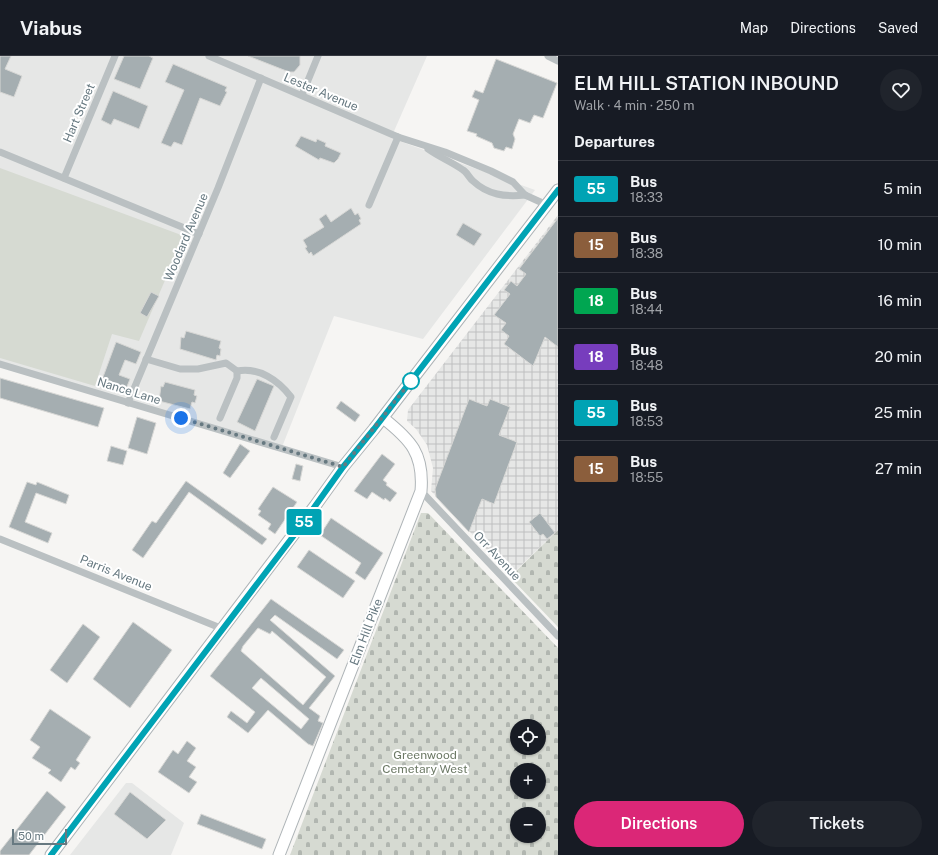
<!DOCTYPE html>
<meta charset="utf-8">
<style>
:root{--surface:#171b24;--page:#20242c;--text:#f1f3f6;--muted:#9ea1a6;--line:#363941;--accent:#db2777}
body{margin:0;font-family:"Public Sans",sans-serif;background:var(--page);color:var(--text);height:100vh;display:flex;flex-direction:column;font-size:15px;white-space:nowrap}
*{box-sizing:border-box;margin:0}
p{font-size:13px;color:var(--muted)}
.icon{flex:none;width:22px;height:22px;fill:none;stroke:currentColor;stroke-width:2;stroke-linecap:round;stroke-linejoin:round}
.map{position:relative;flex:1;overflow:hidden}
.panel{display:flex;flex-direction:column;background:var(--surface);width:380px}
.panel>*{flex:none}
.badge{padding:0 8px;border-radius:3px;font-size:14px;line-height:26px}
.fabs{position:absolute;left:510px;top:663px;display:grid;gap:8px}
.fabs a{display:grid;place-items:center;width:36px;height:36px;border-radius:50%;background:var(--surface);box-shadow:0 1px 3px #0004;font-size:20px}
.scale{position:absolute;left:12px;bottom:10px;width:55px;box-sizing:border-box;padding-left:4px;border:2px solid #677981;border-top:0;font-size:11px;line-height:14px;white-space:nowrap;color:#677981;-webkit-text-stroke:3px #fff;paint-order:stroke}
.you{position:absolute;width:20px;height:20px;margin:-10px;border:3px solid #fff;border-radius:50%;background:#1a73e8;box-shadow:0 0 0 6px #1a73e833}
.map>.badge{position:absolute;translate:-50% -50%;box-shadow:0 0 0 2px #fff}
h2{padding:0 16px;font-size:15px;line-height:36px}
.round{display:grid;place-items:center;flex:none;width:42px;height:42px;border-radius:21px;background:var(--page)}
.overview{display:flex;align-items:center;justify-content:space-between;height:68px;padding:0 16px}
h1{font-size:19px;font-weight:600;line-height:30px}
.primary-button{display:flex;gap:8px;margin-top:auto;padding:8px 16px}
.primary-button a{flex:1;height:46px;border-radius:24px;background:var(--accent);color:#fff;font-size:16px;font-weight:600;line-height:46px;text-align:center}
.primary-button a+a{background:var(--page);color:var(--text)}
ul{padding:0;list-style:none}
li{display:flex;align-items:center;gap:12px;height:56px;padding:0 16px;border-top:1px solid var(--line)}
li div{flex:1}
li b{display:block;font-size:15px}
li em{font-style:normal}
li .badge{min-width:44px;font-weight:700;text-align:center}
header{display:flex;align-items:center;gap:24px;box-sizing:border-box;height:56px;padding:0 20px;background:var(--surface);border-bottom:1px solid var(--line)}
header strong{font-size:19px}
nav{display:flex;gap:22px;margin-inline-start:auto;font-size:14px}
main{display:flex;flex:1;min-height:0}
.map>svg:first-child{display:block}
.built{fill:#e6e7e6}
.industrial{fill:url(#industrial-grid)}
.cemetery{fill:url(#cemetery-stones);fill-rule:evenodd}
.green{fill:#d6dad2}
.building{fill:#a5aeb1;stroke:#d7d7d5;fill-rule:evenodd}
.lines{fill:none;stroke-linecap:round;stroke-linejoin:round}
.major-casing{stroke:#aeb4b7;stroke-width:13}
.minor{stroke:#bac0c2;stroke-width:7}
.major{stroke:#fff;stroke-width:11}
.line-casing{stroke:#fff;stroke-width:9}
.line{stroke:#00a3b4;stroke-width:6}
.walk{stroke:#677981;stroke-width:4;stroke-dasharray:0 7.2}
.stop-dot{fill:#fff;stroke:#00a3b4;stroke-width:2}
.labels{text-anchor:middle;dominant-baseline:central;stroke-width:4;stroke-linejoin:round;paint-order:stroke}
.street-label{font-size:12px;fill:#677981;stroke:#fff}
.park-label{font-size:12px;fill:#6c7965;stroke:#fff}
</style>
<header>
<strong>Viabus</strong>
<nav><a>Map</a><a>Directions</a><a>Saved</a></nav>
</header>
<main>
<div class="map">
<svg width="558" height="799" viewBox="0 0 558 799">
<defs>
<pattern id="industrial-grid" width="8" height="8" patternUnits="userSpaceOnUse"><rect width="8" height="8" fill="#e6e7e6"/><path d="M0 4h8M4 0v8" fill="none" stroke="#bec0c0"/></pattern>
<pattern id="cemetery-stones" width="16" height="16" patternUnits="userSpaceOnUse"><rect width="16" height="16" fill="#d6dad2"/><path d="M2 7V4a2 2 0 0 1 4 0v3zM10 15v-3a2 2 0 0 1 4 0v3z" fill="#b1b6b0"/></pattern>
</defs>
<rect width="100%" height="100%" fill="#f6f5f3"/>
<!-- built -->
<g class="built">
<path d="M0,0H427L391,82L535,134L423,283L334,260L282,391L0,306Z"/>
<path d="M126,727H132L184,767L171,799H70Z"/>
</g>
<!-- industrial -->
<path class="industrial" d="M558,159V474L511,519L431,435L433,412L427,389L416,373L407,365L408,354Z"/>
<!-- cemetery -->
<g class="cemetery">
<path d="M421,457H428L558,592V799H290ZM517,670H539V692H517ZM517,714H539V736H517ZM517,758H539V780H517Z"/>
<path d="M558,474V571L510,521Z"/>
</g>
<!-- green -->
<path class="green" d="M0,112L184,180L139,285L112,278L95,330L0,302Z"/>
<!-- building -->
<g class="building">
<path d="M0,0H11L5,13L22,20L14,41L0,36Z"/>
<path d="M124,0H149L153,2L140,33L114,23Z"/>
<path d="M248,0H300V9L294,16H289Z"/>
<path d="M496,3L557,27L543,62L534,59L530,67L519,63L513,78L515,83L512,93L506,91L504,95L494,92L492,87L476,80L477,78L467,75L479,44L472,41L475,34L483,37Z"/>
<path d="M173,8L227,31L225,35L227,36L220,50L200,42L182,89L174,86L171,91L161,87L184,34L165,26Z"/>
<path d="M113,35L148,50L139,73L114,63L111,69L101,64Z"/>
<path d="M301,80L316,86L317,83L326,87L325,90L341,97L338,103L334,107L320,102L319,104L295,90Z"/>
<path d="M351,152L355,159L358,157L361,163L359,164L361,168L313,200L311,196L309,198L305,192L307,191L303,184L324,171L319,163L326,158L331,166Z"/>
<path d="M558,162V291L545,281L533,310L504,288L509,280L501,274L506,267L494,259L510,238L504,234L511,225L517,230L526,218L519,213Z"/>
<path d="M463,167L482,178L474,190L456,179Z"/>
<path d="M151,236L159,240L147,261L140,257Z"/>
<path d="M186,275L221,285L219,292L221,293L220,300L217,299L216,304L180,293L181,281L184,282Z"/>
<path d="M116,286L141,296L136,308L125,304L119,319L130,323L124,338L100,329Z"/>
<path d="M0,322L104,352L98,371L0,342Z"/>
<path d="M257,323L274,330L255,375L237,366Z"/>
<path d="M165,326L195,334L194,339L197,340L195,347L192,346L190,353L159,345L161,330L163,331Z"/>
<path d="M469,343L487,350L490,343L510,351L499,379L517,386L494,448L482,443L469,476L436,441L435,433Z"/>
<path d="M341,345L360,359L355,366L336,352Z"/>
<path d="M137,361L156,367L147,398L128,392Z"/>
<path d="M240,388L250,395L230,422L223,417Z"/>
<path d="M111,390L127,395L123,409L107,405Z"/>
<path d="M382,398L395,408L383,424L387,427L386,429L397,437L390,446L385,442L384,444L372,436L367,443L354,435Z"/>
<path d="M296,408L303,410L300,425L292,423Z"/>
<path d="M186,425L267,483L262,489L189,436L143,502L132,494L152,465L156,467Z"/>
<path d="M27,426L36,429L37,426L69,439L66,448L36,437L25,466L52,477L48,487L9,471Z"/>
<path d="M273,431L297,446L275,478L268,473L271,468L258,459L261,455L258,453Z"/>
<path d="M540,457L555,477L547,483L543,478L540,480L529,466Z"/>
<path d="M331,462L383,497L365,524L355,517L361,507L320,479Z"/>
<path d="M309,494L355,525L343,542L297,511Z"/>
<path d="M271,543L344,594L337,603L275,559L270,564L335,620L309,652L320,660L318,665L323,667L313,690L308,688L268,654L248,677L227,661L231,655L247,667L255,656L210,620ZM258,572L270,578L272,575L326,621L303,649L241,595L243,590ZM261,622L309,663L301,673L252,632Z"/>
<path d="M133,566L172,594L130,652L93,623Z"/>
<path d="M83,568L100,581L67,627L50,614Z"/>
<path d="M50,653L91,681L76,704L80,707L75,714L71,711L61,726L48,717L51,714L32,702L40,691L30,684Z"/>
<path d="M187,685L196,692L187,705L196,711L189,721L197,726L189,737L158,716L173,694L178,698Z"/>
<path d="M47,735L66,751L29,799H0V795Z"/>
<path d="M130,736L166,764L147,783L114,758Z"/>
<path d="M201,758L266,783L262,793L197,768Z"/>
</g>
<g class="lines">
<defs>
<g id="major">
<path d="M51,799L315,450L343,411L374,373L558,134"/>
<path d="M279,799L421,435C424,398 411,384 383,362"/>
</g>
</defs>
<!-- major casing -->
<use href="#major" class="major-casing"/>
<!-- minor -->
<g class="minor">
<path d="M209,0L398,81L445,96L491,115L513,126L525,139L547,149"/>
<path d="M548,0L558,5"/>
<path d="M302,39L318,0"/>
<path d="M428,93C439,101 452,106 463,114C467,116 469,122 473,125C488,139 505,141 525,139"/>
<path d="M0,96L199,178"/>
<path d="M64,122L115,0"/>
<path d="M369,149L398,81"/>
<path d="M146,303L180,313H198L226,307L237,315V322L220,362"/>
<path d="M0,308L343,411"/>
<path d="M237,315C259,311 278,324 291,341L274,381"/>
<path d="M128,347L218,132L261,22"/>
<path d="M421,435L558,580"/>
<path d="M0,483L223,573"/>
</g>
<!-- major -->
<use href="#major" class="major"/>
</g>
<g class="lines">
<defs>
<path id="line" d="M51,799L298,474L343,411L374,373L558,134"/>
</defs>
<!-- line casing -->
<use href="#line" class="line-casing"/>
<!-- line -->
<use href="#line" class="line"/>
<!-- walk -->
<path class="walk" d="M181,362L343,411L411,325"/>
</g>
<!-- markers -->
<circle class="stop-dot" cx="411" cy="325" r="8"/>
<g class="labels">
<!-- street labels -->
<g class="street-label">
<text transform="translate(321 36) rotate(23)">Lester Avenue</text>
<text transform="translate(79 57) rotate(-67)">Hart Street</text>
<text transform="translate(186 181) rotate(-67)">Woodard Avenue</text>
<text transform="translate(129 335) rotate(17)">Nance Lane</text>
<text transform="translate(497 500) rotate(47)">Orr Avenue</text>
<text transform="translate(116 517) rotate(22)">Parris Avenue</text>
<text transform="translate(366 576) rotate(-69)">Elm Hill Pike</text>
</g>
<!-- park labels -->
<g class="park-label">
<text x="425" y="699">Greenwood<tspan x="425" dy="14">Cemetary West</tspan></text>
</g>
</g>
</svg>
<div class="fabs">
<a><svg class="icon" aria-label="locate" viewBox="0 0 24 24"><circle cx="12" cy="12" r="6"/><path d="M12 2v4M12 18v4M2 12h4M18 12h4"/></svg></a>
<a>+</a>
<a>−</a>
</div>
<div class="scale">50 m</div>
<div class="you" style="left:181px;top:362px"></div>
<b class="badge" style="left:304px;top:466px;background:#00a3b4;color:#fff">55</b>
</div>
<section class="panel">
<div class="overview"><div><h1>ELM HILL STATION INBOUND</h1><p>Walk · 4 min · 250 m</p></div><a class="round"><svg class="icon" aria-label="heart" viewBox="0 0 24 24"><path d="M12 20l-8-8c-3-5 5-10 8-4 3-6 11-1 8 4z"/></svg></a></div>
<h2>Departures</h2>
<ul>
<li><span class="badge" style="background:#00a3b4;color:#fff">55</span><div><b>Bus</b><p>18:33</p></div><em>5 min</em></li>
<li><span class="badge" style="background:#8b5e3c;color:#fff">15</span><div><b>Bus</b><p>18:38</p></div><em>10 min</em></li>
<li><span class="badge" style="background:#00a651;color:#fff">18</span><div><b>Bus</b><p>18:44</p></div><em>16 min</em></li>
<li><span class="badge" style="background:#773dbd;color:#fff">18</span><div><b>Bus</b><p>18:48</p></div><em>20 min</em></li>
<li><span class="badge" style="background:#00a3b4;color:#fff">55</span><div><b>Bus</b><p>18:53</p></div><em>25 min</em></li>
<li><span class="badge" style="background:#8b5e3c;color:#fff">15</span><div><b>Bus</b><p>18:55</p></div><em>27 min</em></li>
</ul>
<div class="primary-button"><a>Directions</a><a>Tickets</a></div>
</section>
</main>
